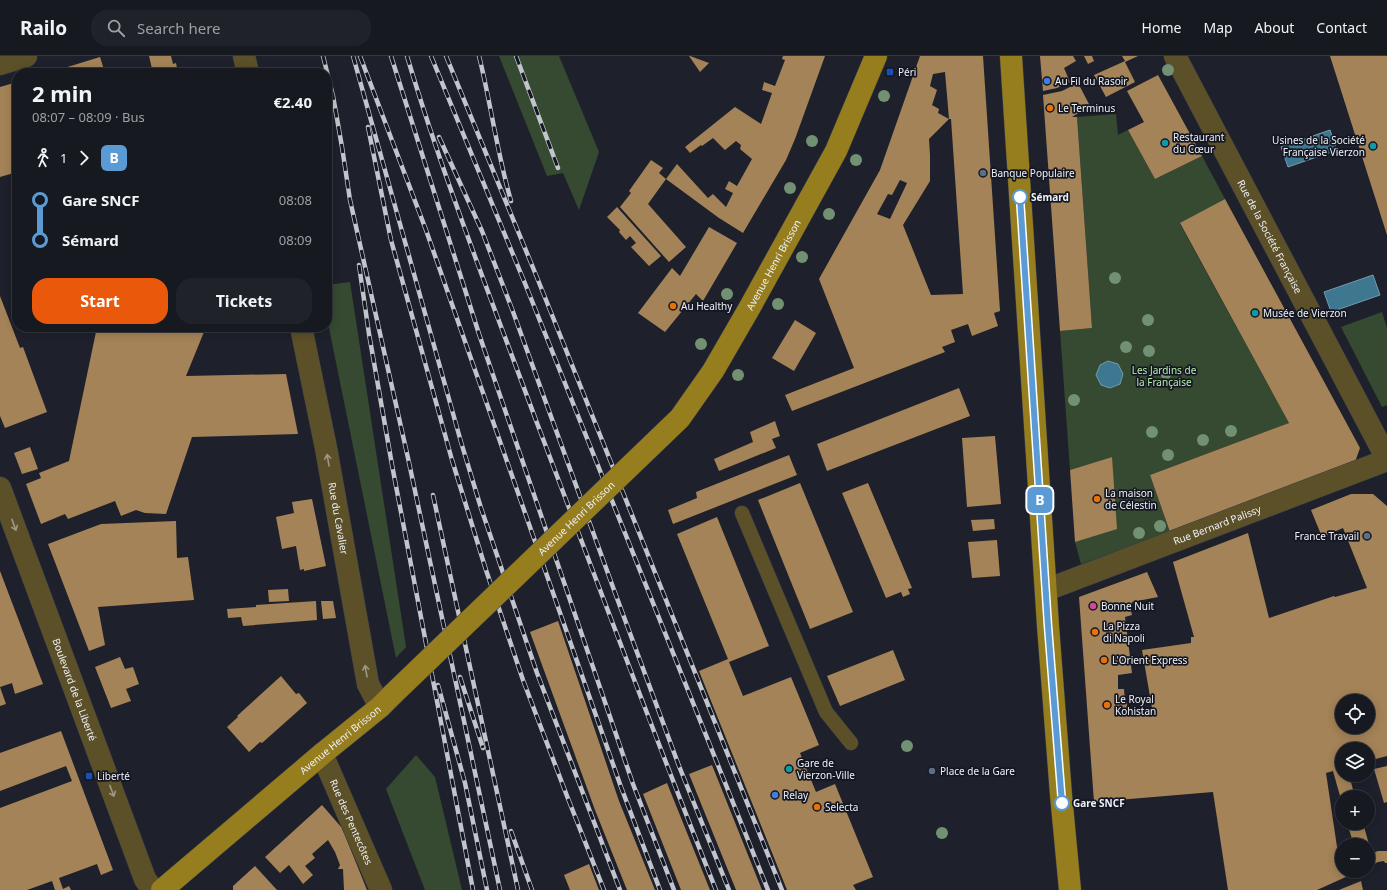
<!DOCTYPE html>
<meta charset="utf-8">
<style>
:root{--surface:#161920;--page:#1f2229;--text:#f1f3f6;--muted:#9ea0a5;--line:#35383e;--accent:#ea580c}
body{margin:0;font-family:"Noto Sans",sans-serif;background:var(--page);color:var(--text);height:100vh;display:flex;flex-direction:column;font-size:15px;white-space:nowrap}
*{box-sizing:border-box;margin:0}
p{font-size:13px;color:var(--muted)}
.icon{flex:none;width:22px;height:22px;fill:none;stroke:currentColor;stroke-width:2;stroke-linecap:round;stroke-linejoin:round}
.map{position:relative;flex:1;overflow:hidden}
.sheet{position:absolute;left:12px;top:12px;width:320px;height:264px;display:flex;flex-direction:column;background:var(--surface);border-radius:16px;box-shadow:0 2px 10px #0003,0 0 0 1px var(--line)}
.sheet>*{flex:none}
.badge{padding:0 8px;border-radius:6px;font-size:14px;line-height:26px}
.fabs{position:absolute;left:1335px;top:638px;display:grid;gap:8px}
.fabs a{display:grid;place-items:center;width:40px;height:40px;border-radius:50%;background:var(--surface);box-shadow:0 2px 10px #0003,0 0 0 1px var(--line);font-size:20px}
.map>.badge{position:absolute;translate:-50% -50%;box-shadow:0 0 0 2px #fff}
.legs{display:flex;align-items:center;gap:6px;height:44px;padding:0 20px;font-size:13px}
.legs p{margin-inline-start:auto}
.overview{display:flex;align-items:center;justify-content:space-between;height:68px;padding:0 20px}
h1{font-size:22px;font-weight:700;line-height:30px}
.cta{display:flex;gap:8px;margin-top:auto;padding:8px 20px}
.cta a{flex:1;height:46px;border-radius:16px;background:var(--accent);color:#fff;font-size:16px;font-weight:700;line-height:46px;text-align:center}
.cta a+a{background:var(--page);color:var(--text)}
ul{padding:0 20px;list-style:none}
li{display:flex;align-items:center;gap:14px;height:40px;font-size:15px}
li i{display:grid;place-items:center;width:6px;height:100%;margin:0 5px;background:currentColor}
li i::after{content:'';width:10px;height:10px;margin:-5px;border:3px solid;border-radius:50%;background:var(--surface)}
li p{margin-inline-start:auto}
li:first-child i{background:linear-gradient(#0000 50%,currentColor 0)}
li:last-child i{background:linear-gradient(currentColor 50%,#0000 0)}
header{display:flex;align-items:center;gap:24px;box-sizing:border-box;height:56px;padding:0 20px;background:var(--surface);border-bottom:1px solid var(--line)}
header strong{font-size:19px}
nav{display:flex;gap:22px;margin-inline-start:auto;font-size:14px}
.search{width:280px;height:36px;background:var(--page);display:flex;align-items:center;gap:10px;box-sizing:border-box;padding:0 14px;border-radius:16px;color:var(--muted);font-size:15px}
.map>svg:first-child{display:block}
.green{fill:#354a31}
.water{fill:#3d7790;stroke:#729baf}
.building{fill:#a58358;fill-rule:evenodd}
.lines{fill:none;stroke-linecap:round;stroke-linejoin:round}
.lane-casing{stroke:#3b3e48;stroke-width:15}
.street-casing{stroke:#3b3e48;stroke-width:23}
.primary-casing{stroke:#3b3e48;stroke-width:23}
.lane{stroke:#5c5028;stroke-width:14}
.street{stroke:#5c5028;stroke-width:22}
.primary{stroke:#967d1d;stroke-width:22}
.rail-casing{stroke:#c2c5cc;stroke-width:4.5}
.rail{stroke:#141721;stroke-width:3;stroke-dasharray:9;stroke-linecap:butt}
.primary-bridge-casing{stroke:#3b3e48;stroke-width:23;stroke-linecap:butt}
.primary-bridge{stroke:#967d1d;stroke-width:22}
.tree{fill:#729172}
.oneway{stroke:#9e9885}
.line-1-casing{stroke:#fff;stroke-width:9}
.line-1{stroke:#5a9bd5;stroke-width:6}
.transit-dot{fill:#1a4fb4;stroke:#141721;stroke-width:1.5}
.shop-dot{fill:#3f7fe0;stroke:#141721;stroke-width:1.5}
.food-dot{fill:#e8710a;stroke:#141721;stroke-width:1.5}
.culture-dot{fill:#0f9aa8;stroke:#141721;stroke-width:1.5}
.service-dot{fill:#5c6f8a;stroke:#141721;stroke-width:1.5}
.stop-1-dot{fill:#fff;stroke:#5a9bd5;stroke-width:2}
.hotel-dot{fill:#d1479c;stroke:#141721;stroke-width:1.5}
.labels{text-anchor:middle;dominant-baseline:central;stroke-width:3.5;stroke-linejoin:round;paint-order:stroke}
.poi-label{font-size:10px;fill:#eef0f7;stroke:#141721;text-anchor:start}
.stop-label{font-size:10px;font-weight:bold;fill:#eef0f7;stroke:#141721;text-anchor:start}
.street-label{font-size:10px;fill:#eef0f7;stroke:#141721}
.park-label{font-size:10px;fill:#b6edad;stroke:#141721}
</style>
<header>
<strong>Railo</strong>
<div class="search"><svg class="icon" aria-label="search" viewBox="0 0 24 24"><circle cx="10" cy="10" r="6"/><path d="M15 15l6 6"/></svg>Search here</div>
<nav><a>Home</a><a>Map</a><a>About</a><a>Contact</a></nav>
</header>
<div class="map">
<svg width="1387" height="834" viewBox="0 0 1387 834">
<rect width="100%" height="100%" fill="#1e212b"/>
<!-- green -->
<g class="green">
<path d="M499,0H559L599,96L579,154L563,117L547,120Z"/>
<path d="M1116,58L1118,79L1128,74L1155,123L1202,100L1225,143L1180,168L1289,367L1150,419L1170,476L1081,508L1075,486L1112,401L1070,414L1060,275L1092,272L1077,61Z"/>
<path d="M350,226L406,591L396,602L327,262V229Z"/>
<path d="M1382,256L1387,272V349L1382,351L1341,271Z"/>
<path d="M416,699L435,721L462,834H425L386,733Z"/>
</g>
<!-- water -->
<g class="water">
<path d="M1330,74L1337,94L1288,111L1281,91Z"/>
<path d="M1373,219L1380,239L1331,256L1324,236Z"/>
<path d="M1108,305L1118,308L1123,318L1120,328L1110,332L1101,329L1096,319L1100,309Z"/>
</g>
<!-- building -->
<g class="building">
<path d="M149,0H171L173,8L176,7L178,17H153Z"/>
<path d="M689,0H690L709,7L700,16Z"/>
<path d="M783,0H825L795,83L786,104L743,177L719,162L666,123L677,108L708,142L713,138L726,151L733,137L725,133L729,125L737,130L752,103L740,93L741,89L736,85L725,94L713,82L702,90L701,89L690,97L685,91L735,51L761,68L772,37L762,34L764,26L775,30L785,4L782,3Z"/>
<path d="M920,0H983L1000,255L994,257L998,270L972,280L968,268L951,274L955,286L942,291L945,296L792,355L785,339L854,312L819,223L880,114ZM945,16L949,63H951L963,238L931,239L903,169L930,125V99L929,83L949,63L938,57L939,53L932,49L937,34L930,30L933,18ZM900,124L907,127L890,163L877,158L888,138L892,139Z"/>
<path d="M1040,0H1073L1076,5L1064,12L1070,26L1057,32L1043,35Z"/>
<path d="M1084,0H1092L1094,5L1088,8Z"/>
<path d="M1122,0H1138L1125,6L1135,26L1106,41L1094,19L1125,5Z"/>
<path d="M1330,0H1387V179Z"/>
<path d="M100,1L105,17H48Z"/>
<path d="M1158,19L1202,100L1155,123L1128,74L1144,66L1127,35Z"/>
<path d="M17,26V116L0,121V31Z"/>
<path d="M1078,27L1090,50L1072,61H1077L1092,272L1060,275L1043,39L1062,35Z"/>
<path d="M651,104L663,112L659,117L666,123L648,148L686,191L669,206L620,151L631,137L629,135Z"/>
<path d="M1225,143L1360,392L1355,406L1170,476L1150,419L1289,367L1180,167Z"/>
<path d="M617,151L661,200L649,210L631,191L636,187L630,180L626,184L619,176L620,174L607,161Z"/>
<path d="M709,171L737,187L703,245L696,238L665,276L638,257L672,212L680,220Z"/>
<path d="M0,240L20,292L23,291L47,356L5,372L0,360Z"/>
<path d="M795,264L816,277L794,315L772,302Z"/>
<path d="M97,271H206L186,320L286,318L298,378L192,381L166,458L145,457L136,454L121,460L115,445L68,463L65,458L41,468L26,428L41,422L39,417L69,405Z"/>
<path d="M959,332L970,360L827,415L817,388Z"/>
<path d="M775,365L780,380L772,383L776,392L719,415L714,403L753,386L750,376Z"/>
<path d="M995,380L1001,448L967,451L962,382Z"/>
<path d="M30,391L38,413L22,418L14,397Z"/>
<path d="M789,399L797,419L673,468L668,454L697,442L696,436Z"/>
<path d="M1112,401L1117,473L1075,486L1070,414Z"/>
<path d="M800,427L853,556L810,573L758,444Z"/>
<path d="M868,427L912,532L908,533L910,538L903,541L901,536L886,542L842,437Z"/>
<path d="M1351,438H1373L1387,450V700L1368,705V693H1342V719H1349L1355,741H1342V747L1333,715L1326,717L1340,811L1342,810V815H1359L1317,834H1228L1213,736L1094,746L1079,541L1147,516L1158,541L1132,546V550L1130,551L1132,559L1125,561L1132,617L1118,619V633H1124L1125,646H1127V654L1120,655L1121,660L1133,659V654L1152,652L1142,594L1191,587V581H1194L1173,506L1248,477L1269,562L1334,540L1335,541L1367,532L1343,472L1322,481L1311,454ZM1342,645H1368V671H1342Z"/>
<path d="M312,443L326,510L304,515V513L300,514L296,490L282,493L276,461L294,457L292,446Z"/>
<path d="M717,461L769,590L729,606L743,640L791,621L819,689L800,697L816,736L835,728L873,821L853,829L856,834H787L699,615L728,603L677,478Z"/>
<path d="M994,463L995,473L973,475L971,464Z"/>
<path d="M176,465L177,502L188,501L194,544L98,551L105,589L89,595L48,488L101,468Z"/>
<path d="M997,484L1000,520L972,522L968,486Z"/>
<path d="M0,515L43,628L15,638L12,627L0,631L6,648L0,650Z"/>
<path d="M288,533L289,545L269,546L268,534Z"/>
<path d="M316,545L317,564L243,570L241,561L228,562L227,553L256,551V549Z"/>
<path d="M321,545H333L336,562L323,563Z"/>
<path d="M558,565L619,745L655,834H627L595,754L530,576Z"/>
<path d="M893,594L905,624L840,650L827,620Z"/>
<path d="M120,601L125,613L133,611L139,628L126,633L131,645L111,652L95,611Z"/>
<path d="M281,620L296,638L299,637L307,647L262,687L260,686L249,696L227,671L238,661L237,660Z"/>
<path d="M61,675L113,814L101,819L97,808L59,822L63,833L69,830L71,834H55L52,825L27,834H0V752L72,725L66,710L0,735V697Z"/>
<path d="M712,709L762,834H736L689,718Z"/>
<path d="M1387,710V746L1384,747L1374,713Z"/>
<path d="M667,727L710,834H681L643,738Z"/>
<path d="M322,749L342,772L367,834H344L343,813H338L340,809L335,796L328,784L312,798L315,802L305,810L313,819L303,828L289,809L280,817L265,801Z"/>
<path d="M1347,767H1363L1370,792H1368V789H1354Z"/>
<path d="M1378,795H1387V807H1385L1384,805L1378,806L1368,811V799Z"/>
<path d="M589,808L599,834H570L564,819Z"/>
<path d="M255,810L277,834H233V830Z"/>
<path d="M1361,825L1363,834H1339Z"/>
</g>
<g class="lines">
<defs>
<path id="lane" d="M742,457L826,656L851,687"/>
<g id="street">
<path d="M244,0L248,17"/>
<path id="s1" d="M1175,0L1387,403"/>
<path d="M0,8L26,0"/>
<path id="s2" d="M301,271L326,392L368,628L380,651"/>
<path id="s3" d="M0,432L145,823L153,834"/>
<path id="s4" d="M1046,534L1387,404"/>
<path id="s5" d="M322,698L381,834"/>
</g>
<g id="primary">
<path d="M1011,0L1048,570L1061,739L1070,834"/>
<path id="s6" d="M653,388L680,362L713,315L750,251L836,95L876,0"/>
<path id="s7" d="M162,834L322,698L380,651L393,638"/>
</g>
</defs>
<!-- lane casing -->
<use href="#lane" class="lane-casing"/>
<!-- street casing -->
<use href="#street" class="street-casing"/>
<!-- primary casing -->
<use href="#primary" class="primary-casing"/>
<!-- lane -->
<use href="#lane" class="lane"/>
<!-- street -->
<use href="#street" class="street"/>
<!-- primary -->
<use href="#primary" class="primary"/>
<defs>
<g id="rail">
<path d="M323,0L333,40L342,91L350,144L408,402L500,834"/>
<path d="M353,0L461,386L481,452L537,617L620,834"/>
<path d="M360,0L426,174L621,731L660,834"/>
<path d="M391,0L479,278L633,728L674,834"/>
<path d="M407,0C444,124 492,245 537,367C596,523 654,679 716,834"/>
<path d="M431,0L524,225L768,834"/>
<path d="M446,0L536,219L782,834"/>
<path d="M479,0C491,48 497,97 511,145"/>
<path d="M516,0L558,112"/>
<path d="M368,71L391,184L452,404L486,514L523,624L567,740L604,834"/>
<path d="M439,81L482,175L512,253L614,534L679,710L729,834"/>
<path d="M359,209L369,278L392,409L473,834"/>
<path d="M433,439L518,834"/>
<path d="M460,621L483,692"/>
<path d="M438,629L465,727L487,834"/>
<path d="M511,775L532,834"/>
</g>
</defs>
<!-- rail casing -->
<use href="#rail" class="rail-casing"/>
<!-- rail -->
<use href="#rail" class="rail"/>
<defs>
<g id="primary-bridge">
<path id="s8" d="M393,638L653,388"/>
</g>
</defs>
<!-- primary-bridge casing -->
<use href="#primary-bridge" class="primary-bridge-casing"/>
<!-- primary-bridge -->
<use href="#primary-bridge" class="primary-bridge"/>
</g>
<!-- trees -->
<g class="tree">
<circle cx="1168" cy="14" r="6"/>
<circle cx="884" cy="40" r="6"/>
<circle cx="812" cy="85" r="6"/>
<circle cx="856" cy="104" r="6"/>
<circle cx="790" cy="132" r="6"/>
<circle cx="829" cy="158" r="6"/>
<circle cx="802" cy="201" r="6"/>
<circle cx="1115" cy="222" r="6"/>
<circle cx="727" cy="238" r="6"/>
<circle cx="778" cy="248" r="6"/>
<circle cx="1148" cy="264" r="6"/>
<circle cx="701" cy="288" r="6"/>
<circle cx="1126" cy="291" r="6"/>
<circle cx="1149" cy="295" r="6"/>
<circle cx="1166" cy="317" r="6"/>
<circle cx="738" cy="319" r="6"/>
<circle cx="1074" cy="344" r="6"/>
<circle cx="1231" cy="375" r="6"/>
<circle cx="1152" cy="376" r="6"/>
<circle cx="1203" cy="384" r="6"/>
<circle cx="1168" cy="399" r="6"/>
<circle cx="1160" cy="470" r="6"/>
<circle cx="1139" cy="477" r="6"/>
<circle cx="907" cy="690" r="6"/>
<circle cx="942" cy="777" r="6"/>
</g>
<!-- one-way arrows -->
<defs><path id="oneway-shaft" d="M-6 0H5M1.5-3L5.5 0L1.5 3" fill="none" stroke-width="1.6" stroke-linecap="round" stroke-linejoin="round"/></defs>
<g class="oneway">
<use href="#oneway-shaft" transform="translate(328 404) rotate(-100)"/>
<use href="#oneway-shaft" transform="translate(14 469) rotate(70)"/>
<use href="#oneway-shaft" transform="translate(366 615) rotate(-100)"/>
<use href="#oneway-shaft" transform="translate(112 735) rotate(69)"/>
</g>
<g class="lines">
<defs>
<path id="line-1" d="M1020,141L1048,570L1062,747"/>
</defs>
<!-- line-1 casing -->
<use href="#line-1" class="line-1-casing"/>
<!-- line-1 -->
<use href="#line-1" class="line-1"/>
</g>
<!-- markers -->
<g class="transit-dot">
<rect x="886" y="12" width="8" height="8" rx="2"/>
<rect x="85" y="716" width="8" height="8" rx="2"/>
</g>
<g class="shop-dot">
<circle cx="1047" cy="25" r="4"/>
<circle cx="775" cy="739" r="4"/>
</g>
<g class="food-dot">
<circle cx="1050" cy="52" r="4"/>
<circle cx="673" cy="250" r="4"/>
<circle cx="1097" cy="443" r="4"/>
<circle cx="1095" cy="576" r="4"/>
<circle cx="1104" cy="604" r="4"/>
<circle cx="1107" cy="649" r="4"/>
<circle cx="817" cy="751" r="4"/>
</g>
<g class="culture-dot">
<circle cx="1165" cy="87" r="4"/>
<circle cx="1373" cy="90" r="4"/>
<circle cx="1255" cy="257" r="4"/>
<circle cx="789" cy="713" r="4"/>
</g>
<g class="service-dot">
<circle cx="983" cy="117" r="4"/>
<circle cx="1367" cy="480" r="4"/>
<circle cx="932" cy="715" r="4"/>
</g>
<g class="stop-1-dot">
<circle cx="1020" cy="141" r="7"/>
<circle cx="1062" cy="747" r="7"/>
</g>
<circle class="hotel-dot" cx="1093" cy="550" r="4"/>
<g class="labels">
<!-- poi labels -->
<g class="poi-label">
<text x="898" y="16">Péri</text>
<text x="1055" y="25">Au Fil du Rasoir</text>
<text x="1058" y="52">Le Terminus</text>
<text x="1173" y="81">Restaurant<tspan x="1173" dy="12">du Cœur</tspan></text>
<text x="1365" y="84" text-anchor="end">Usines de la Société<tspan x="1365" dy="12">Française Vierzon</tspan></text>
<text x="991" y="117">Banque Populaire</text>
<text x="681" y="250">Au Healthy</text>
<text x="1263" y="257">Musée de Vierzon</text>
<text x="1105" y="437">La maison<tspan x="1105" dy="12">de Célestin</tspan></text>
<text x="1359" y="480" text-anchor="end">France Travail</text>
<text x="1101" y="550">Bonne Nuit</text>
<text x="1103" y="570">La Pizza<tspan x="1103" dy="12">di Napoli</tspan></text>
<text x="1112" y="604">L'Orient Express</text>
<text x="1115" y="643">Le Royal<tspan x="1115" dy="12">Kohistan</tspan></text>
<text x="797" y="707">Gare de<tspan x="797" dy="12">Vierzon-Ville</tspan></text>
<text x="940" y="715">Place de la Gare</text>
<text x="97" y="720">Liberté</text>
<text x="783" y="739">Relay</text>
<text x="825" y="751">Selecta</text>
</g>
<!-- stop labels -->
<g class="stop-label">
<text x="1031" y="141">Sémard</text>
<text x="1073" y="747">Gare SNCF</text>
</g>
<!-- street labels -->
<g class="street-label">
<text stroke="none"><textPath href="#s1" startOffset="204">Rue de la Société Française</textPath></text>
<text stroke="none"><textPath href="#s6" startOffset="217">Avenue Henri Brisson</textPath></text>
<text stroke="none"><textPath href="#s2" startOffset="195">Rue du Cavalier</textPath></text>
<text stroke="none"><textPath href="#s8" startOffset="254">Avenue Henri Brisson</textPath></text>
<text stroke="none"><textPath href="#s4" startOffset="183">Rue Bernard Palissy</textPath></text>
<text stroke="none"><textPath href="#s3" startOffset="215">Boulevard de la Liberté</textPath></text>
<text stroke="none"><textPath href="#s7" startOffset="233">Avenue Henri Brisson</textPath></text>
<text stroke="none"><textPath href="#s5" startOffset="74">Rue des Pentecôtes</textPath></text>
</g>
<!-- park labels -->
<g class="park-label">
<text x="1164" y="314">Les Jardins de<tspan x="1164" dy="12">la Française</tspan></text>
</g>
</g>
</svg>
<div class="fabs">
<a><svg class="icon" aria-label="locate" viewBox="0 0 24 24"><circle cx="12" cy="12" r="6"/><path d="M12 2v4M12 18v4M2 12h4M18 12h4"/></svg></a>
<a><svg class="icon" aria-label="layers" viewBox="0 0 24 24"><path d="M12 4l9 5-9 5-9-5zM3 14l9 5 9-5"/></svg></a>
<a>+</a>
<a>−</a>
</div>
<b class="badge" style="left:1040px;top:444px;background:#5a9bd5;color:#fff">B</b>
<section class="sheet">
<div class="overview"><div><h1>2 min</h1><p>08:07 – 08:09 · Bus</p></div><b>€2.40</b></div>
<div class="legs"><svg class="icon" aria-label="walk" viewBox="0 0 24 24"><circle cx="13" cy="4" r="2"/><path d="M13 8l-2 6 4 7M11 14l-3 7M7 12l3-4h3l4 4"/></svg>1<svg class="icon" aria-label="forward" viewBox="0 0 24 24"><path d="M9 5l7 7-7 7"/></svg><b class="badge" style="background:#5a9bd5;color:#fff">B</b></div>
<ul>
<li><i style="color:#5a9bd5"></i><b>Gare SNCF</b><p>08:08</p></li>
<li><i style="color:#5a9bd5"></i><b>Sémard</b><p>08:09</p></li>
</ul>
<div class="cta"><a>Start</a><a>Tickets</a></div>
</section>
</div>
